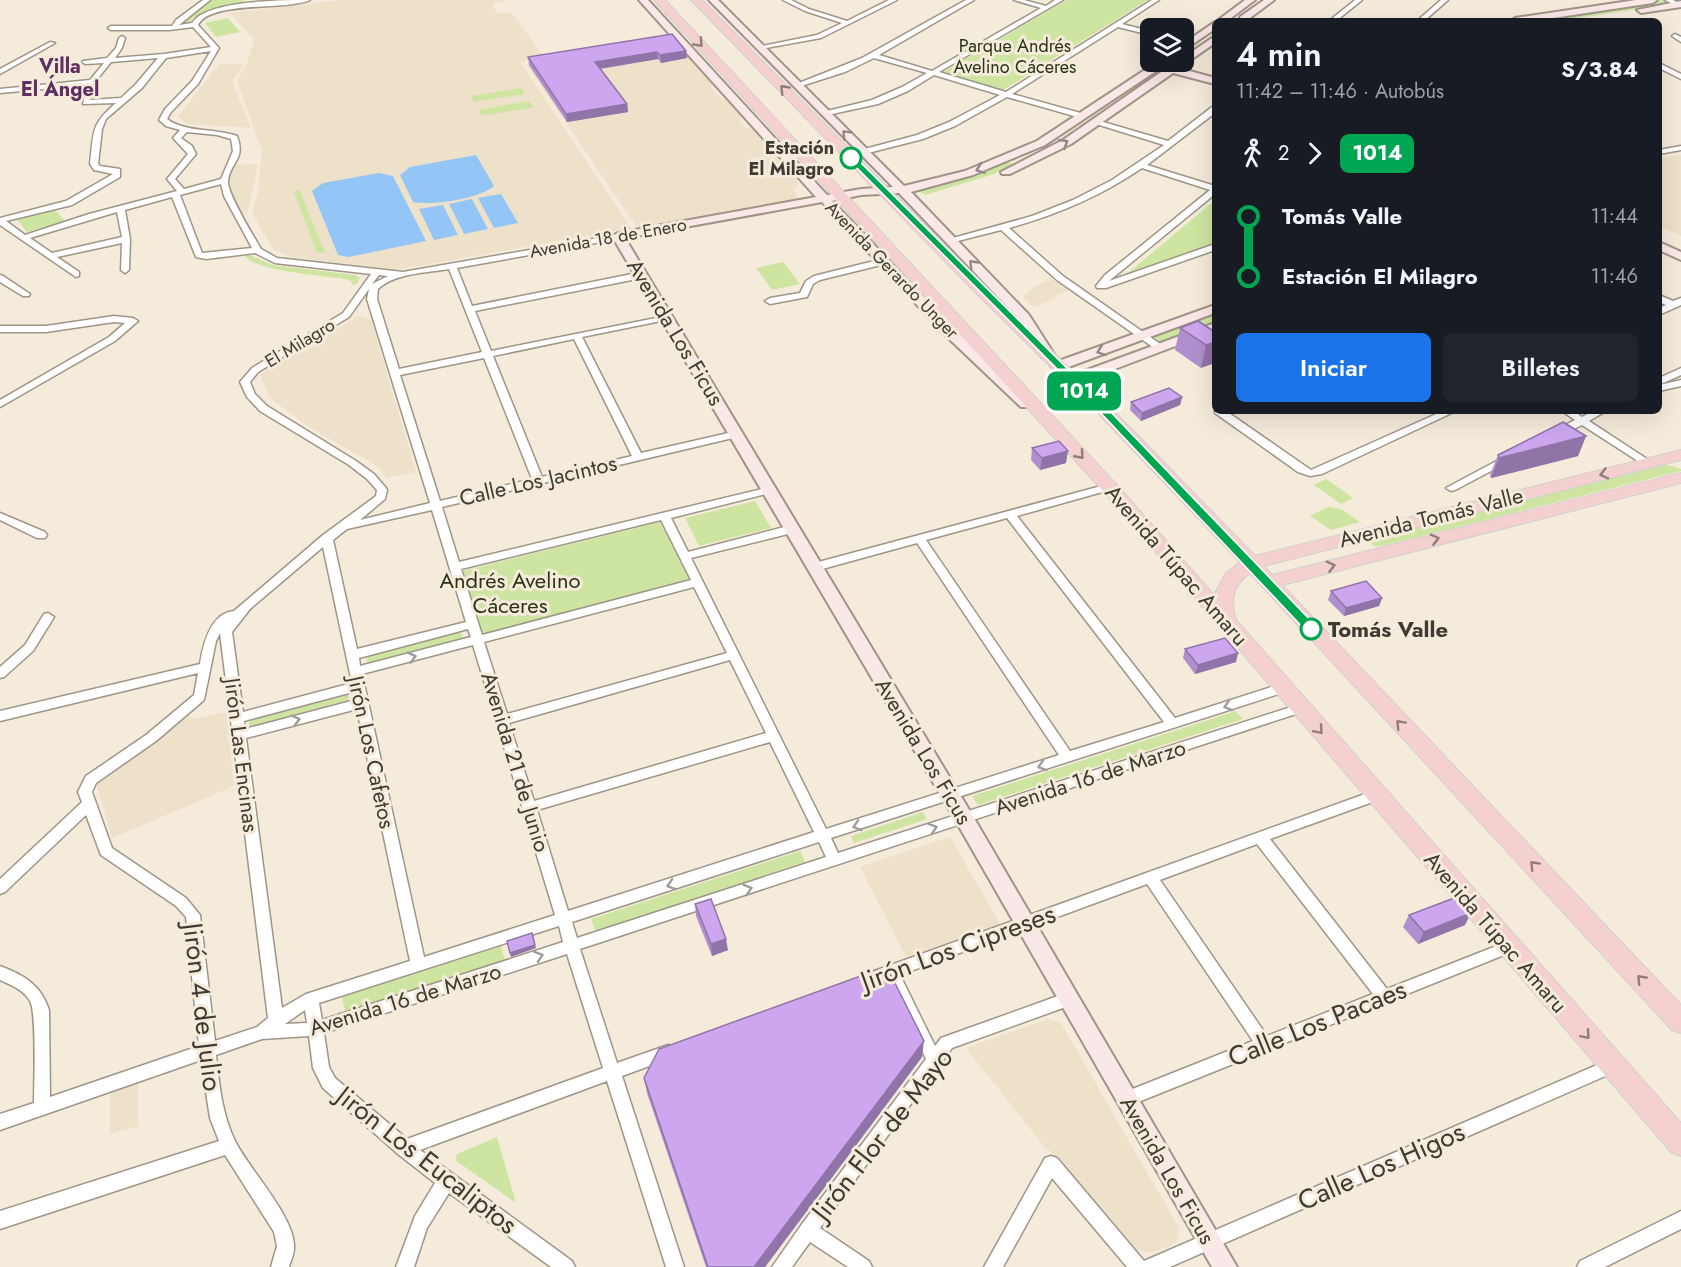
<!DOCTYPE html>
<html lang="es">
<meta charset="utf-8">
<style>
:root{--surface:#171b24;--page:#20242c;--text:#f1f3f6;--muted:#9ea1a6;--accent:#1a73e8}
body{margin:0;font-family:Jost,sans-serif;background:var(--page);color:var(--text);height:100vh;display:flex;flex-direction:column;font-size:22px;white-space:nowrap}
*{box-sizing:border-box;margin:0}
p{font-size:20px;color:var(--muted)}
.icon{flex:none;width:33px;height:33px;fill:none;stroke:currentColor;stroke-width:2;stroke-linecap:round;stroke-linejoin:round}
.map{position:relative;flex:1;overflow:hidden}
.sheet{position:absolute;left:1212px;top:18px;width:450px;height:396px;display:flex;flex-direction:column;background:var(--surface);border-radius:9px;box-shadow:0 6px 24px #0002}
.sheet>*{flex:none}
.badge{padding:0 12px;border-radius:9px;font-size:21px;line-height:39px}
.tools{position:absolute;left:1140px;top:18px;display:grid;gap:12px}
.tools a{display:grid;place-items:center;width:54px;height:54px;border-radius:9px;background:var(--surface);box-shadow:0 6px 24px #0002;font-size:30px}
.map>.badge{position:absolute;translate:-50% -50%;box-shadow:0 0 0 3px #fff}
.legs{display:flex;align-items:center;gap:9px;height:66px;padding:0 24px;font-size:20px}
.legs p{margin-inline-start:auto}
.headline{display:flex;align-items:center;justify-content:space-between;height:102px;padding:0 24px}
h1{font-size:33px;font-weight:600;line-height:45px}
.action{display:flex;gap:12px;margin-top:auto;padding:12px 24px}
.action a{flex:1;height:69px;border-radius:9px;background:var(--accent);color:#fff;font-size:24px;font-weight:600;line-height:69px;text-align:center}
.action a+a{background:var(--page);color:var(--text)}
ul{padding:0 24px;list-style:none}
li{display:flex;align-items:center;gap:21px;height:60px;font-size:22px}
li i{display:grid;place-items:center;width:9px;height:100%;margin:0 8px;background:currentColor}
li i::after{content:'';width:15px;height:15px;margin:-8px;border:4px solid;border-radius:50%;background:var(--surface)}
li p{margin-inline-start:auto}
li:first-child i{background:linear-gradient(#0000 50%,currentColor 0)}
li:last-child i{background:linear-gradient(currentColor 50%,#0000 0)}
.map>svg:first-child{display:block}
.built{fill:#eee1ca}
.green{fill:#cee5a1}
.water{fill:#93c6f6}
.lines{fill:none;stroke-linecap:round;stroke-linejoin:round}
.street-casing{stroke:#9f9587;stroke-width:3}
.secondary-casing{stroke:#9f9587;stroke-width:4}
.primary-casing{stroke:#d1d0ce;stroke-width:2}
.street{fill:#fff;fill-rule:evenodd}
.secondary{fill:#fae7e8;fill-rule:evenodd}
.primary{fill:#f5d0d0;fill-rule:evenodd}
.wall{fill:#b08fce}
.shaded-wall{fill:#9074a7}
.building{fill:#cda6ef;stroke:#9074a7;stroke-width:1.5}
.oneway{stroke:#917e7a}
.oneway2{stroke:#938885}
.oneway3{stroke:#9f9d9a}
.line-1{fill:#00a651;stroke:#fff;stroke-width:1.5}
.stop-1-dot{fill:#fff;stroke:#00a651;stroke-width:3}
.labels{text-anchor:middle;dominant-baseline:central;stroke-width:6;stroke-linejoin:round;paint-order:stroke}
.far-park-label{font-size:18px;fill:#2a3412;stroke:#f5ebdb}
.far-stop-label{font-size:18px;font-weight:bold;fill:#3f3b34;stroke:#f5ebdb;text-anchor:end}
.far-street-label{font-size:18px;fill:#3f3b34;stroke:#f5ebdb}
.far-neighbourhood-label{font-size:20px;font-weight:bold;fill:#5f2f61;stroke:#f5ebdb}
.street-label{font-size:22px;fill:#3f3b34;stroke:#f5ebdb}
.park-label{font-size:22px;fill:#2a3412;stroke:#f5ebdb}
.stop-label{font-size:22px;font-weight:bold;fill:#3f3b34;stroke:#f5ebdb;text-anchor:start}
.near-street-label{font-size:27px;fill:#3f3b34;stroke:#f5ebdb}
</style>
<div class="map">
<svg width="1681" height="1267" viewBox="0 0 1681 1267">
<rect width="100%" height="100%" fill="#f5ebdb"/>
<!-- built -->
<g class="built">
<path d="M339,0H508L492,4L497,13H512L544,57L520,62L631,228L396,270L291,257L273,249L252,213L258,193L262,151L237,81L247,63L254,40L230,13Z"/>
<path d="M673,41L713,85L711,87L720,98L725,99L741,117L739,120L746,128L752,129L798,182V186L793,189L799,199L639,230L526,64Z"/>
<path d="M219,64H244L232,81L251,128L187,124L178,117Z"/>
<path d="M1681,155V236L1659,226V159Z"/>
<path d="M258,164L248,213L242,215L232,194L229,180L234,165Z"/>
<path d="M1051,278L1069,291L1054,296L1056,299L1033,307L1023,297L1035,287Z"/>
<path d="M359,316L371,320L416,472L387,478L377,466L306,425L269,397L260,374Z"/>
<path d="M226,712L234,786L112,838L96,782L158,740L187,715L194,719Z"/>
<path d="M950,837L1000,924L906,957L860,867Z"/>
<path d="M1048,1019L1061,1023L1179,1228L1176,1243L1151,1253L1137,1250L1061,1161L1043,1145L966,1048Z"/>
<path d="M138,1084V1126L110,1134V1092Z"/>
</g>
<!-- green -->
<g class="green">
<path d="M210,0H240L258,4L214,9L192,18L189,25L179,26L184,17Z"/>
<path d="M1067,0H1148L1003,90L943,72Z"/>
<path d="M1663,0H1681V3L1557,21H1524Z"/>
<path d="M228,18L240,32L216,37L205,23Z"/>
<path d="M521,88L525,94L474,102L471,96Z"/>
<path d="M529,101L534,107L482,116L478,110Z"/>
<path d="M1005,162L1015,164L991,175L925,195L919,191Z"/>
<path d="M299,189L325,253H317L294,192Z"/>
<path d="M1215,200V243L1128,273Z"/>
<path d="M54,209L65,221L27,232L17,220Z"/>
<path d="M249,255L273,265L355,275L360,278L357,284L353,285L351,281L345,279C325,276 255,271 245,256Z"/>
<path d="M783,262L800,284L772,290L756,268Z"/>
<path d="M1215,313V323L1164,342L1156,340L1154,336Z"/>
<path d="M1665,464L1681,469V471L1382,546H1374L1368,540L1371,536Z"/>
<path d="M1326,479L1353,498L1341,504L1314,485Z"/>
<path d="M755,501L771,528L699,546L685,518Z"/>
<path d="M1328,507L1341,509L1360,522L1331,530L1310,516Z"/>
<path d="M660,522L689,580L483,634L463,571Z"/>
<path d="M459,632L463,635L461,639L370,663L366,660L369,655Z"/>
<path d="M347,695L349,697L348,700L250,726L249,724L250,721Z"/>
<path d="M1236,711L1243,719L978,805L972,796Z"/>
<path d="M923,812L927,819L854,843L851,836Z"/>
<path d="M800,851L805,862L595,931L591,919Z"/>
<path d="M501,946L505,961L345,1012L342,997Z"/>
<path d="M497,1137L516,1203L455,1160L457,1154Z"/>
</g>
<!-- water -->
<g class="water">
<path d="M476,155L494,186C479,199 432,206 413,202L400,175L410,167Z"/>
<path d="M379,173L393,176L426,241L349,257L338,255L312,191L323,183Z"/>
<path d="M501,194L518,223L494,228L478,198Z"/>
<path d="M472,199L488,229L464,234L449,204Z"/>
<path d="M443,205L458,235L434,240L419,209Z"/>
</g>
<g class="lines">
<defs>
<g id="street">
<path d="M203,0H210L179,25L192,23C206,0 284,0 310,0C287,11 211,0 198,25L219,48L198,84L171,112L167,119C186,133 215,128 237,136C246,160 230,162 228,181C227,193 253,235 261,249L277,258L403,272L621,234L622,236L618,239L457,268L472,306L642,272L646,275L642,278L475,311L491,351L671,315V319L582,337L641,453L737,431L742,434L737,437L442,507L459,562L770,487L774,488L775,490L774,492L671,518L688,552L792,525L798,529L796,532L691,558L826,829L1059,755L917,543L815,571L809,567L811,564L1105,485H1113L1114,487L1113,489L1017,516L1175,718L1284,683L1288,685L1290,688L1288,691L831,838L838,853L1297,705H1305L1307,708L1305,711L580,949L617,1063L668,1045L674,1047L676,1052L674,1057L622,1076L684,1267H666L607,1081L420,1150L572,1261L575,1267H551L449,1193L427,1228L414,1267H396L415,1216L435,1183L398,1154L323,1088L313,1068L309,1036L262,1039L216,1055C219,1084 222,1114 235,1141C249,1169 293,1215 294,1245C295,1252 291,1260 289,1267H271L277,1246L274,1232L225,1155L0,1229V1211L219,1141L210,1118L201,1060L0,1130V1114L34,1103C34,1084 37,1013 30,1001C24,990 11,985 0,980V966C24,975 41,985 49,1010L50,1097L199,1046L186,917L176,906L101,855L86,815L5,892L0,894V879L82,802L78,792L86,776L146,735L194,695L198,673L0,721V711L200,664C203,645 210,613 234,611L323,535L376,496L377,490L367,479L349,465L260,411L247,397L240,382L252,368L343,313L371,274L275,263L255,253L206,259L196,257L172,197L125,210L130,239L129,270L125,273L121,270L122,243L57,257L79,272V276L76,277L0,225V218L66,201L113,174L94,170L90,164C94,132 90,125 116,103L83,104L88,85L0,93V89L90,80L104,63L85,64L82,62L83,61L107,58L116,48L119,38L122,36L125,38L122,48L115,58L164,54L211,47L193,27L169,30H111L108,28L111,26H172L176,20ZM211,51L192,81L165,109L159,120L166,126L180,130L173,138L188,154L167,179L177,191L89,214L25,235L6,221L72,205L120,177V169L100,166L98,164L102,129L106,119L142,88L166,58ZM158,58L136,84L121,98L90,100L95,82L111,62ZM187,132L217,135L231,139L233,151L221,179L184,189L175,179L196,154L192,146L181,138ZM221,184L224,196L252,248L202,253L180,195ZM117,212L122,237L52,253L30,238ZM449,269L482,352L399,369L377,299L378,289C394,273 427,273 449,269ZM379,275L388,276L372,284ZM369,289L367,299L430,503L360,520L385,499L387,490L386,488L374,474L356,461L267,406L255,394L250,382L258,372L349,317ZM574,339L632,456L542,477L493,356ZM484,358L532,479L440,501L400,375ZM432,510L466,622L357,649L333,540L347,529ZM1007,518L1164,722L1070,751L926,540ZM661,520L691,580L482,635L461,569ZM323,547L352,683L243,712L232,632L250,609ZM694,587L727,653L507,714L484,642ZM468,629L471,637L360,666L359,658ZM220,633L268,1018L257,1027L215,1041L200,915L186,898L112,848L92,792L96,783L156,741L204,700L216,641ZM473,645L555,915L424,957L362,674ZM730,660L766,733L534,801L509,723ZM353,692L355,700L245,729L244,721ZM357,709L410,961L306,994L282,1008L246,738ZM770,742L814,832L568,911L537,810ZM819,842L826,857L577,938L572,922ZM559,926L563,942L322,1020L319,1003ZM567,954L603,1068L407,1139L335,1078L329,1067L324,1033ZM305,1010L307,1023L285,1024Z"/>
<path d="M783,0H791L809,9L847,21L889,0H897L821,38L760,49V47L762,46L817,35L842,23L805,11Z"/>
<path d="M966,0H974L879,55L932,71L1041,8L1014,0H1024L1046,6L1055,0H1063L939,72L1006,92L1152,0H1159L1122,24L1150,31V35L1118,27L1012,94L1084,114V118H1081L1007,97L955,126L923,139L864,154H861V150L917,135L949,122L1000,95L934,75L908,91L878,104L823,116V112L872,100L902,87L927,73L874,58L845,72L798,87L794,85L862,58Z"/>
<path d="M1355,0H1362L1336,21H1329Z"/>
<path d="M1441,0H1448L1424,21H1417Z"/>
<path d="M1665,0H1673L1680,4L1675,5Z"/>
<path d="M1573,19L1576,20L1577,21H1570Z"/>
<path d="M1675,34L1681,37V42L1672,36Z"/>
<path d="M50,42L55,43L0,74V69Z"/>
<path d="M1659,63L1681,74V79L1659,68Z"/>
<path d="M1212,107H1215V113L1147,165L1215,186V194L1109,281L1215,244V250L1106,288H1097L1096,286L1105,275L1210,190L1142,168C1101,196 1056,215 1009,228L1063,276L1163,346V350H1157L1057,280L1001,230L950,243L946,240L1032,216L1073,200L1112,180L1164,145L1093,123V119L1168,141Z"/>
<path d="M1681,146V150L1659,154V150Z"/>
<path d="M882,259L885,260V264L820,280L813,284L807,297L770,304L765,301L770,298L800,293L806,281L814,276Z"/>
<path d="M0,275L3,276L30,294L29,296H23L0,282Z"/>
<path d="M1659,295L1673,301L1681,298V305L1659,315V308L1666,305L1659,302Z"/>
<path d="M114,316L133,318L138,321L115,341L0,407V400L109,337L125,323L114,322L46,332H0V326H46Z"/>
<path d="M1681,368V375L1659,385V378Z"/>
<path d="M1681,380V386L1659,391V385Z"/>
<path d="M1215,410L1226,411L1311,470L1443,411H1456L1322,474L1310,476L1298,472L1215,413Z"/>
<path d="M1562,411H1574L1582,417L1593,411H1606L1589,421L1653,463L1652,465H1644L1582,425L1560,436H1552V432L1575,420Z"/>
<path d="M1506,456L1510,457L1511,459L1510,461L1455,490L1451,491L1446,488Z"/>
<path d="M0,513L45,532L47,535L45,538H37L0,520Z"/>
<path d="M48,613L54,617L33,651L4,677L0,678V667L25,645L44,614Z"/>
<path d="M1376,790L1381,791L1383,795L1381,799L1270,839L1387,989L1509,941L1514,943L1516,947L1514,951L1126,1107L1120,1104L1118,1099L1120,1094L1253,1041L1147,884L900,975L935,1046L941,1038L1069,992L1074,994L1077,999L1074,1004L952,1048L820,1228L869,1261L872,1267H848L810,1242L792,1267H772L802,1224L926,1059L888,980L871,986L866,984L863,979L866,974ZM1257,844L1373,994L1267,1036L1160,880Z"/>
<path d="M1613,1058L1619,1060L1621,1065L1619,1070L1170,1267H1127L1052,1178L1003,1267H984L1045,1158L1051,1156L1057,1158L1144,1261Z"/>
<path d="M1681,1211V1229L1605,1267H1577L1580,1261Z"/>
</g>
<g id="secondary">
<path d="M639,0H648L827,195L861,189L893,187L709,0H718L904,186L965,171L1037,141L1157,62H1167L1164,66C1171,65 1176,62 1184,62V57L1215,36V43L1179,68L1215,78V84L1173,73L1071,144L1010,174H1002L1001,172L1063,140L1164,70L1162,67L1045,145L973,175L911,192L1029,315L1054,354L1052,357H1042L1020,320L899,193L861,195L832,201L952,326L1031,401L1033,404L1031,407H1021L942,332L822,202L625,238L971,813L1237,1267H1212L957,823L612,236L618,233L816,197Z"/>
<path d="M1245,0H1255L1227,21H1217Z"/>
<path d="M1264,0H1274L1246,21H1240V17Z"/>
<path d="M1636,0H1657L1653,3L1533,21H1511L1515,18Z"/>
<path d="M1681,1V7L1641,13L1637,10Z"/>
<path d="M1215,22V29L1184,50V43Z"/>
<path d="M1659,242L1681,252V260L1659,250Z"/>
<path d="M1215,305V313L1063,369L1058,370L1051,366L1053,363Z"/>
<path d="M1215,323V331L1078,383H1068L1066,380L1068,377Z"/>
</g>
<path id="primary" d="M654,0H665L1115,483L1214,595L1226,573L1240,562L1095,410L977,294L691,0H702L987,288L1107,404L1255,556L1681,450V460L1264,566L1272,575L1681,473V483L1282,585L1681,1005V1033L1672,1030L1250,573C1232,586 1230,601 1236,620L1681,1123V1156L1671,1152L1103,491Z"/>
</defs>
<!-- street casing -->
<use href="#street" class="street-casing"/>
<!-- secondary casing -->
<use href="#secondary" class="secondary-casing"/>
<!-- primary casing -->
<use href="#primary" class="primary-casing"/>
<!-- street -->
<use href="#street" class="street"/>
<!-- secondary -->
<use href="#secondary" class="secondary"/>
<!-- primary -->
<use href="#primary" class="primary"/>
</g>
<!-- wall -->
<g class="wall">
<path d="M672,34L687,58L661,63L658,59L601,69L627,104L628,112L567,122L529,65L528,57Z"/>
<path d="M1180,328L1215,332L1201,368L1175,350Z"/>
<path d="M1182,397L1180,405L1141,421L1130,410L1131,402Z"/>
<path d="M1586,436L1578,456L1491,478L1490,475L1498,455Z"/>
<path d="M1032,448L1066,463L1040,470L1031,460Z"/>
<path d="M1331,591L1382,598L1379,606L1344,616L1328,600Z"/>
<path d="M1185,649L1236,662L1195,674L1183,658Z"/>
<path d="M695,904L728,950L712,956L696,916Z"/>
<path d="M1409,915L1465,925L1418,944L1403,927Z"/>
<path d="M922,1057L765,1267H706L647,1093L644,1078Z"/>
</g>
<!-- shaded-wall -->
<g class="shaded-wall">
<path d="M686,51L687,58L661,63L660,55Z"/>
<path d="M657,52L658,59L596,69L595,62Z"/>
<path d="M627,104L628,112L567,122L566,114Z"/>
<path d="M1215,342V363L1201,368L1206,345Z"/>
<path d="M1182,397L1180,405L1141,421L1142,413Z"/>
<path d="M1586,436L1578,456L1491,478L1499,458Z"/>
<path d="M1068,451L1066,463L1040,470L1042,458Z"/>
<path d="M1382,598L1379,606L1344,616L1346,608Z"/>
<path d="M1238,653L1236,662L1195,674L1198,665Z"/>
<path d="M1471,913L1465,925L1418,944L1424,932Z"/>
<path d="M726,939L728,950L712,956L711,944Z"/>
<path d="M535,945L536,948L511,957L510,953Z"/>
<path d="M924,1041L922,1057L765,1267H754Z"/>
</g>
<!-- building -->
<g class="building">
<path d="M672,34L686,51L660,55L657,52L595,62L627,104L566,114L528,57Z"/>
<path d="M1198,321L1215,332V342L1206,345L1180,328Z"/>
<path d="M1169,388L1182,397L1142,413L1131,402Z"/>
<path d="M1563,422L1586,436L1499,458L1498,455Z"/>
<path d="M1059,441L1068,451L1042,458L1032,448Z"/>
<path d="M1366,581L1382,598L1346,608L1331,591Z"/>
<path d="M1225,638L1238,653L1198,665L1185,649Z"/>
<path d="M1457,897L1471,913L1424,932L1409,915Z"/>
<path d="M711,899L726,939L711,944L695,904Z"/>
<path d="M532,933L535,945L510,953L507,941Z"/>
<path d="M877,970L891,975L924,1041L754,1267H708L644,1078L659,1049Z"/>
</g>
<!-- one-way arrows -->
<defs><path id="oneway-chevron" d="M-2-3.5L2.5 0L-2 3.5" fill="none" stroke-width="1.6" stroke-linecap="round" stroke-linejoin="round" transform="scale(1.5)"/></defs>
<g class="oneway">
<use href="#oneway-chevron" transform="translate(699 43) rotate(47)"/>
<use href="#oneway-chevron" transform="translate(784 89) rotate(-134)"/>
<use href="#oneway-chevron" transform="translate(1080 455) rotate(48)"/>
<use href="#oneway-chevron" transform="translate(1604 474) rotate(166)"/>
<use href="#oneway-chevron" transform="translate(1435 539) rotate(-14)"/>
<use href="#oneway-chevron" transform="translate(1331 566) rotate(-15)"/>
<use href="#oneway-chevron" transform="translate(1400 724) rotate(-133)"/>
<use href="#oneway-chevron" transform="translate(1319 730) rotate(49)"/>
<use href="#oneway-chevron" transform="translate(1534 865) rotate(-133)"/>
<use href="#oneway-chevron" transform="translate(1641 979) rotate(-133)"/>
<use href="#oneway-chevron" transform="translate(1586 1035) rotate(49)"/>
</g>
<g class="oneway2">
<use href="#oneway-chevron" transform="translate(846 134) rotate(-135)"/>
<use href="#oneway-chevron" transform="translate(1064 143) rotate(-32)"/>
<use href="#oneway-chevron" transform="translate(980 169) rotate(160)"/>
<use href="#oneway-chevron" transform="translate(973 264) rotate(-134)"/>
<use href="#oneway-chevron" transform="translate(1101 351) rotate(160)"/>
</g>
<g class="oneway3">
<use href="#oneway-chevron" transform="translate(412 657) rotate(-15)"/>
<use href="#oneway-chevron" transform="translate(1228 706) rotate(162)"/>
<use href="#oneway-chevron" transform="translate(296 720) rotate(-15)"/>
<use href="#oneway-chevron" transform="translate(1042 766) rotate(162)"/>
<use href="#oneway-chevron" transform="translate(857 826) rotate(162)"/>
<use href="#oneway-chevron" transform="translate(933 828) rotate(-18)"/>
<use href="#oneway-chevron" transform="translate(671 885) rotate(162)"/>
<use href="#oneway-chevron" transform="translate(748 889) rotate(-18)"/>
<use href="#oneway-chevron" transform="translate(539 956) rotate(-18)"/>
</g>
<!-- line-1 -->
<path class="line-1" d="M849,156H854L1104,405L1316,626V632H1307L1097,409L849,160Z"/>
<!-- markers -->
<g class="stop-1-dot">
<circle cx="851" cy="158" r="10"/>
<circle cx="1311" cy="629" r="10"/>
</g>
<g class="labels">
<!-- far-park labels -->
<g class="far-park-label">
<text x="1015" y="46">Parque Andrés<tspan x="1015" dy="21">Avelino Cáceres</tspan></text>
</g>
<!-- far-stop labels -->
<g class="far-stop-label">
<text x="834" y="148">Estación<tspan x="834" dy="21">El Milagro</tspan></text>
</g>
<!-- far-street labels -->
<g class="far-street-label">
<text transform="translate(608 238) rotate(-10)">Avenida 18 de Enero</text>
<text transform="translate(892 270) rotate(46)">Avenida Gerardo Unger</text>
<text transform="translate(300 343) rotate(-31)">El Milagro</text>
</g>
<!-- far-neighbourhood labels -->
<g class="far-neighbourhood-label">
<text x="60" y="66">Villa<tspan x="60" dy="23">El Ángel</tspan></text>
</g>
<!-- street labels -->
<g class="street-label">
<text transform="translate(676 332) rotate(59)">Avenida Los Ficus</text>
<text transform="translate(538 480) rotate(-13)">Calle Los Jacintos</text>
<text transform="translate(1431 517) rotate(-14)">Avenida Tomás Valle</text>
<text transform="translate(1177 565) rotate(49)">Avenida Túpac Amaru</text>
<text transform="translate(924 751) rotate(59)">Avenida Los Ficus</text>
<text transform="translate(372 752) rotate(78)">Jirón Los Cafetos</text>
<text transform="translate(242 755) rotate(83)">Jirón Las Encinas</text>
<text transform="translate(516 762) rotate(73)">Avenida 21 de Junio</text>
<text transform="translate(1090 777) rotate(-18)">Avenida 16 de Marzo</text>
<text transform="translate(1496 932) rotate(49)">Avenida Túpac Amaru</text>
<text transform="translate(405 999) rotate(-17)">Avenida 16 de Marzo</text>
<text transform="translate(1168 1170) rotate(60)">Avenida Los Ficus</text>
</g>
<!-- park labels -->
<g class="park-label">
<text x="510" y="580">Andrés Avelino<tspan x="510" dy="25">Cáceres</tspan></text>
</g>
<!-- stop labels -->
<g class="stop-label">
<text x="1328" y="629">Tomás Valle</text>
</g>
<!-- near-street labels -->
<g class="near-street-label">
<text transform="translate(958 947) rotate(-20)">Jirón Los Cipreses</text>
<text transform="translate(203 1007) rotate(83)">Jirón 4 de Julio</text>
<text transform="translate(1317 1023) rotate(-22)">Calle Los Pacaes</text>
<text transform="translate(882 1134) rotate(-52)">Jirón Flor de Mayo</text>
<text transform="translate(427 1160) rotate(38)">Jirón Los Eucaliptos</text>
<text transform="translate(1381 1166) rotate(-24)">Calle Los Higos</text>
</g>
</g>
</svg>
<div class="tools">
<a><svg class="icon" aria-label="layers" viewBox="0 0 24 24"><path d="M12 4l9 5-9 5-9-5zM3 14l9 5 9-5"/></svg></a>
</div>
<b class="badge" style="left:1084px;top:391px;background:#00a651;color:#fff">1014</b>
<section class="sheet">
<div class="headline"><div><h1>4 min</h1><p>11:42 – 11:46 · Autobús</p></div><b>S/3.84</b></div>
<div class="legs"><svg class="icon" aria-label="walk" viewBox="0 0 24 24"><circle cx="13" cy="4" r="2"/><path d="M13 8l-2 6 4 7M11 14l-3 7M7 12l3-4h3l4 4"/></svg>2<svg class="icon" aria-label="forward" viewBox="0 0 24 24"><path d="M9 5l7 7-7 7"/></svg><b class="badge" style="background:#00a651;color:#fff">1014</b></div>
<ul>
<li><i style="color:#00a651"></i><b>Tomás Valle</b><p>11:44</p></li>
<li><i style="color:#00a651"></i><b>Estación El Milagro</b><p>11:46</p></li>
</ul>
<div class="action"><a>Iniciar</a><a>Billetes</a></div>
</section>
</div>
